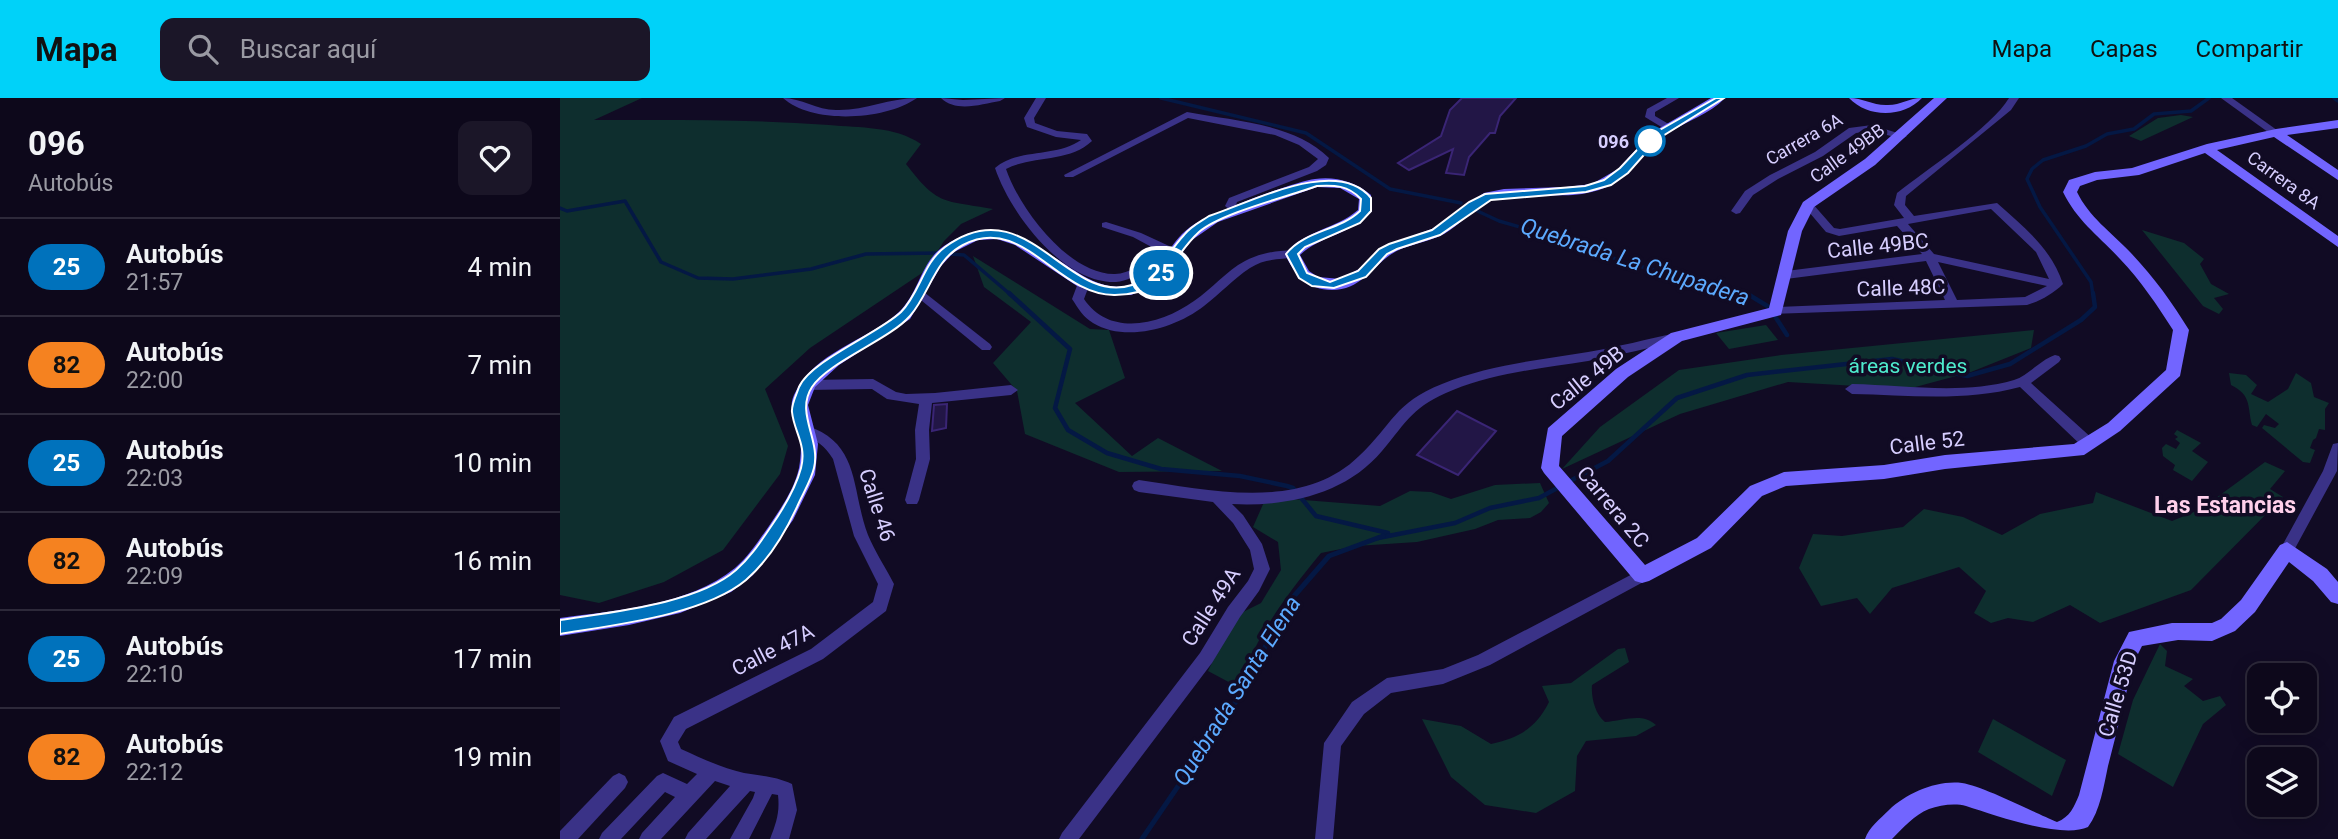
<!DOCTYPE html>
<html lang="es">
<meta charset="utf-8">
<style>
:root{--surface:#0d081b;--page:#1b1628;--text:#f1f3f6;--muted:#9a9aa3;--line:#2d293a;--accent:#00d2f9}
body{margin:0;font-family:Roboto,sans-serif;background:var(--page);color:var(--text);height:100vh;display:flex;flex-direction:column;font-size:26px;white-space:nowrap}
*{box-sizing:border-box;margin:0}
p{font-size:23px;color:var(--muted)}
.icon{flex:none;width:38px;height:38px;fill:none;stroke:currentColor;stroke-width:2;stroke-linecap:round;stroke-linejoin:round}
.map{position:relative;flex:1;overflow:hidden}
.sheet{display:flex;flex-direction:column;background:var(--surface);width:560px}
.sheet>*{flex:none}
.badge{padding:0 14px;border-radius:23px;font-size:24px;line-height:46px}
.controls{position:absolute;left:1687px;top:565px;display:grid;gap:14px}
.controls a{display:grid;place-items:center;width:70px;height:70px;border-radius:14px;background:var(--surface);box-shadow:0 4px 18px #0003,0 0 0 2px var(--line);font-size:35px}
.map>.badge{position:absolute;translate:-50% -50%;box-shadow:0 0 0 4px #fff}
.round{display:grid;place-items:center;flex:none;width:74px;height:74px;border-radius:14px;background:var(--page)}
.head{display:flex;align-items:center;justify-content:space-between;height:119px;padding:0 28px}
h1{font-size:33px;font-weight:700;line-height:52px}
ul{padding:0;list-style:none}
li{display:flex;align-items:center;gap:21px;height:98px;padding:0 28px;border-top:2px solid var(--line)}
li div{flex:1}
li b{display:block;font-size:26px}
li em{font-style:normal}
li .badge{min-width:77px;font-weight:700;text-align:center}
header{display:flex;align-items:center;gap:42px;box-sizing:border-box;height:98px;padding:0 35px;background:var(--accent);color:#111}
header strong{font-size:33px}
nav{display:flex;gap:38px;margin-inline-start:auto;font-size:24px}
.search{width:490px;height:63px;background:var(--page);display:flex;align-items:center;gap:18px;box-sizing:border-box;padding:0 24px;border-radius:14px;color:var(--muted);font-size:26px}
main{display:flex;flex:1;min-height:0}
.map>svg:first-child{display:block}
.green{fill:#0e2e2e}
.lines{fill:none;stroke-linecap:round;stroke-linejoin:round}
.stream-far2{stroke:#041844;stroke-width:3.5}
.stream-far1{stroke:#041844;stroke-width:4.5}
.stream{stroke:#041844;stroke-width:5}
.building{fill:#221646;stroke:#3a2575;stroke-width:2}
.street{fill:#3a3287;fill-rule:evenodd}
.secondary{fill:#7265ff;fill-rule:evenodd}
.line{fill:#0072bc;stroke:#fff;stroke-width:2}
.stop-dot{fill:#fff;stroke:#0072bc;stroke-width:3.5}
.labels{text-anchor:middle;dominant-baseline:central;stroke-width:7;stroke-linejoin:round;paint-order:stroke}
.far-street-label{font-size:18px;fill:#d7ceff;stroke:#110b24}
.far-stop-label{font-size:18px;font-weight:bold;fill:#d7ceff;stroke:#110b24;text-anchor:end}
.street-label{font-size:21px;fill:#d7ceff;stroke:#110b24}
.park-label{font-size:21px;fill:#4eebcd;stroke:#110b24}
.water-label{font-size:23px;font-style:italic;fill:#5caaff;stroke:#110b24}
.neighbourhood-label{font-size:23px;font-weight:bold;fill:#ffd0eb;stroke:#110b24}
</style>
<header>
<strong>Mapa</strong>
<div class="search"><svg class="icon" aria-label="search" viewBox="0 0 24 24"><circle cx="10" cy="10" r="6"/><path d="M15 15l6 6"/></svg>Buscar aquí</div>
<nav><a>Mapa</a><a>Capas</a><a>Compartir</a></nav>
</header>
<main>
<section class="sheet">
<div class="head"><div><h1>096</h1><p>Autobús</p></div><a class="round"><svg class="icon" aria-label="heart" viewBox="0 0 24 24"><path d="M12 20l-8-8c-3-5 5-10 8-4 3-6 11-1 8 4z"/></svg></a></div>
<ul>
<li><span class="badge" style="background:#0072bc;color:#fff">25</span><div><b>Autobús</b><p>21:57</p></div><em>4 min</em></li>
<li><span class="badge" style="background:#f58220;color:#111">82</span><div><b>Autobús</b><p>22:00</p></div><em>7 min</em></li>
<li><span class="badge" style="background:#0072bc;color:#fff">25</span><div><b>Autobús</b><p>22:03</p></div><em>10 min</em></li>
<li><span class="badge" style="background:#f58220;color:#111">82</span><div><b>Autobús</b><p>22:09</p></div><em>16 min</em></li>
<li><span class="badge" style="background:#0072bc;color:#fff">25</span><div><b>Autobús</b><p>22:10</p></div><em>17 min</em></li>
<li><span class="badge" style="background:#f58220;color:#111">82</span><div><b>Autobús</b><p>22:12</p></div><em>19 min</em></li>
</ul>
</section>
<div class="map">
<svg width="1778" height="741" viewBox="0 0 1778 741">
<rect width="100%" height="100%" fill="#110b24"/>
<!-- green -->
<g class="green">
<path d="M0,0H82L34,22C113,22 190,21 269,27C300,30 335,28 361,46L346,66C378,108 383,102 433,111L401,126L384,143L365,173L250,250L205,291L228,348L220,376L163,452L104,484L39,505L0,497Z"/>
<path d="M1621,17L1633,19L1581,43L1569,38L1598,20Z"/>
<path d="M1582,132L1624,145L1644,161L1640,166L1651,186L1669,196L1654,200L1663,211L1659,216L1643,208Z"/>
<path d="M413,158L530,231L549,232L565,280L515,305L572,358L598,340L662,373L559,374L465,336L457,293L433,265L471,224L424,189Z"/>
<path d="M1206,227L1218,242L1169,251L1156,235Z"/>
<path d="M1474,232L1471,250L1411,274L1348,291L1228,284L1120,316L1002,371L1040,329L1119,272L1221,257Z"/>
<path d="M1669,275L1686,277L1697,287L1691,296L1708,304L1728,291L1736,275L1751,285L1754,299L1769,305L1765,311V332L1759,331L1756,340L1753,342L1750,350L1755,352L1750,365L1743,364L1702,330L1704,327L1715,330L1719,326L1706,316L1697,329L1692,327C1687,307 1692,298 1671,287Z"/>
<path d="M1617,332L1641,345L1632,353L1648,364L1632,383L1613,372L1615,367L1603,358L1602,350L1606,346L1616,351L1620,345L1615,341L1618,339L1614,336Z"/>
<path d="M1705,364L1725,373L1710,391L1723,399L1631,492L1540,525L1510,507L1473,524L1448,520L1431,525L1414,515L1426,493L1399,469L1332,490L1310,516L1297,500L1261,508L1239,470L1253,436L1282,438L1343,429L1364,411L1403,419L1442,437L1480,416L1533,405L1536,394L1612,423L1641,411Z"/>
<path d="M980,385L989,405L981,414L970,420L938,422L915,431L857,444L796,448L761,455C725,499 698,535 678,589L648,573L664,540L681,515L701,505L721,472L718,444L693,429L704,404L731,401L820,408L850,393L871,394L891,401L935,387Z"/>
<path d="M1600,546L1607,553L1605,568L1633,581L1624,588L1643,603L1660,598L1666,607L1643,626L1613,689L1558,656L1573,602Z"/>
<path d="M1065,550L1069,564L1032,587C1031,599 1035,616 1045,624C1063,623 1082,614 1096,627L1076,638L1026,643L1017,658L1015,693L976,715L925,707L891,679L862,621L901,628L931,646C959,640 976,630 989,604L982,588L1011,585L1058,551Z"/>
<path d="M1433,621L1506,662L1492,698L1418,654Z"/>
</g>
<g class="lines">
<!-- stream-far2 -->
<g class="stream-far2">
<path d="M601,0L746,35L830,91L901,105"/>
<path d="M1774,0L1778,3"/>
<path d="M0,110L7,113L65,103L101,164L138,180L173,181L251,171L306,156L380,155"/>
<path d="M911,110L939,123L1016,145L1066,165L1182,193L1189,197"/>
<path d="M389,156L404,157L451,197"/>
<path d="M1533,197L1531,184L1480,109L1467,81L1472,71L1483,62L1526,48L1547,36L1574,31L1594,16L1631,13L1649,0"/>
</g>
<!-- stream-far1 -->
<g class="stream-far1">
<path d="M449,195L510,251L495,310L508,332L547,355L601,371L680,378L727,388L733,390L756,418L828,435"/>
<path d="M1186,195L1209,209L1227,237"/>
<path d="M1008,384L1048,363L1117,300L1187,277L1332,261L1407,278L1450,266L1521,222L1535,209L1533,195"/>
<path d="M818,440L895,425L930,410L979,400L1001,388"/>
</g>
<!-- stream -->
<path class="stream" d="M582,741L679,599L728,505L769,458L823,438"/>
</g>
<!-- building -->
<g class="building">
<path d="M902,0H956L940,18L935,35H930L909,59L904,77L886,75L893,51L849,72L838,65L881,38L890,12Z"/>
<path d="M387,306L386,330L372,333L374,307Z"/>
<path d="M897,313L936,333L898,377L857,357Z"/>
</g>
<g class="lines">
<!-- street -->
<g class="street">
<path d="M223,0C241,0 257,12 276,12C304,13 329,0 357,0C326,22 253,27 223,0Z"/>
<path d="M381,0L403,2L445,0L440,3C422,6 396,15 381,0Z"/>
<path d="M476,0H486L474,20L475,25L497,33L527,36L532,43C509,65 473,57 446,71C459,110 509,177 555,176C571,176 587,162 599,153L573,139L542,129V125L546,124L581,135L620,153V159C616,159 613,158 610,158C599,158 577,183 556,184C503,186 450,115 435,70C458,50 495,60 521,42L496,39L467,29L464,20Z"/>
<path d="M1107,0H1119L1095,14V18L1112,28L1113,30L1108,33L1085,19L1087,11Z"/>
<path d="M1449,0H1459L1451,12L1346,98L1345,107L1354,118L1437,105C1464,129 1491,150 1503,186C1493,196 1480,203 1467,207L1212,216L1210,213L1212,210L1216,209L1385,202L1366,163L1226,181L1220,177L1226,173L1362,156L1337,128L1279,138L1266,134L1243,107L1248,104L1252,105L1274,130L1280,131L1344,120L1334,107L1337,95C1366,72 1432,29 1449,0ZM1431,111L1476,154L1489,181L1374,156L1348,126ZM1378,164L1487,188L1465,199L1397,202Z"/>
<path d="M1661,0H1672L1721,35L1712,37Z"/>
<path d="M627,14C673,23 734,25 769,60L766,67L757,73L677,104L676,107L680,113L675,116L665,108L669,100L749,69L758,61L739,47L715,37L628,20L513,79H505L504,77Z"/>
<path d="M1312,27L1347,38L1342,41L1312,33L1296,35L1263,58L1218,81L1193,97L1180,115L1176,116L1171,113L1185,93L1210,77L1255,54L1289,30Z"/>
<path d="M732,152L738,156L736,159C719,162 705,160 690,170C673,181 660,196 644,208C616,230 566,245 533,225C523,219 518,210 512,201L518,185L524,181L530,185L524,201C550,240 602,226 634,203C652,191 666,173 685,163C700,155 715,153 732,152Z"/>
<path d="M360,191L430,246L432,249L430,252H422L356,198V192Z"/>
<path d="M1117,235L1121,236L1123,239L1121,242C1091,250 1059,257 1028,263C983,270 936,275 893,292C853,308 848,322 822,353C786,396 727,409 672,406L683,417L702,446L710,471L699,493L680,519L652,565L519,741H499L502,735L640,555L668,509L688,483L694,471L690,452L673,425L653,404L579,394L574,392L572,388L574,384L579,382C649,392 742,414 799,358C833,326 834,305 882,286C929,267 979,262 1028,254C1058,249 1087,241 1117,235Z"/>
<path d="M1495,257L1499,258L1501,261L1499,264L1471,285L1534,342L1536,346L1534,350H1524L1460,289C1404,304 1348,297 1292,296L1285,291L1292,286C1344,287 1403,297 1454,282C1469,277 1480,262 1495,257Z"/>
<path d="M313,281L336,294L346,296L375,295L451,287L458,292L451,297L372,305L369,332L370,361L359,402L357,406H347L345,402L356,361L355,332L359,306L327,301L312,291L246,292L239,287L246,282Z"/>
<path d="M247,328C301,345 291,393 308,437C315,454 326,470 334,486L326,513L263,561L126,631L118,644L121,651C141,660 162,670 184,675C201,678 216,678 232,686L237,712L229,741H210C216,725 220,715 218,697L212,696L189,741H170L193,700L195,694L190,693L146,741H125L128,735L170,688L155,683L101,741H79L82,735L115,699L105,694L61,741H39L42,735L97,678L103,675L127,686L137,676L108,663L100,643L114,619L251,551L313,504L318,486L294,438L273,361C265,348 257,342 242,337L240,333Z"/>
<path d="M1778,345L1777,373L1732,456L1727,458L1722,456L1720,452L1722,448L1763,373L1773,346Z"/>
<path d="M1082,471L1087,472L1090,477L1087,482L930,567L883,586L831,595L804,616L781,648L773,741H755L764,645L792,604L827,580L883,571L918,557Z"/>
<path d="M59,675L65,678L68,684L65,690L18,741H0V733L53,678Z"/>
</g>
<!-- secondary -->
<g class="secondary">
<path d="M1151,0H1165C1150,16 1125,24 1106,36C1072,61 1071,88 1022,96C992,101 954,89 927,104C911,112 900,127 884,136C867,145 846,146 830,157C810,171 800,192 772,192C748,192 734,176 725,156C743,133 776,131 798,112L799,101L780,90L757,89L658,124L632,142L595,187L571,197H546L517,188L455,147L437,141L418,142L394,154L381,168L350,221L279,267L255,289L248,307L258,346L255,377L233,422L193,477L171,494L120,515L69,527L0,538V520C58,512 128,508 175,470C189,458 199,442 209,428C221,410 234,392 239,370C241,359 242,345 239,333C235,320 228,310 234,297C254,253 306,244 339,214C359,195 361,163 384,148C469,90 521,221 582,181C603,169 610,144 629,130C647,116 733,84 755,81C775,78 796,84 811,97L812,113C793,136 761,137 740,157L749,173L758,179L781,181L799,171L822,149L872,131L924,95L944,91L1006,89L1032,86L1058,71L1085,42L1098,31Z"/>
<path d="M1289,0C1303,0 1314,8 1328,7C1341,7 1349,0 1362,0C1343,20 1308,20 1289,0Z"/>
<path d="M1374,0H1387L1315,67L1254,109L1242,133L1221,217L1122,243L1068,279L1002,338L999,368L1085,467L1137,440L1190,388L1224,374L1324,367L1385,357L1514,346L1548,325L1606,272L1613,232C1597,207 1581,183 1560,161C1539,138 1517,123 1503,94L1509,82L1535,74L1572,70L1647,46L1716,31L1778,22V30L1727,37L1778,72V82L1714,39L1657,52L1778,138V149L1645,55L1579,77L1537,82L1520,88L1517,94C1529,119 1551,134 1570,154C1593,178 1612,204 1629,232L1620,278L1560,333L1524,357L1385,371L1324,381L1226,388L1202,398L1151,450L1089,483L1082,485L1075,483L984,375L981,370L988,330L1056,271L1111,235L1209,210L1228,133L1243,104L1305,61Z"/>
<path d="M1727,444L1767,471L1778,484V506L1771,504L1753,483L1729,464L1695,514L1675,533L1652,543L1618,542L1582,548L1574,564C1565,599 1557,634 1548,668C1544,687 1540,713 1528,729C1502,741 1437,718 1406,708C1395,705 1380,707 1369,711C1354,717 1343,730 1332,741H1305C1309,729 1320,721 1329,712C1347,695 1376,682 1402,685C1423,688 1475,715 1497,724C1510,719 1514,709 1519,697L1554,563L1569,534L1612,525H1652L1661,521L1681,502L1720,447Z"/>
</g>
</g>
<!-- line -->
<path class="line" d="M1156,0H1164L1098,41L1068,75L1051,87L1026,94L931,102L880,137L837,151L827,156L806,179L774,190L752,188L739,180L726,156C745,132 779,133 800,113L801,101C788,87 774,87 757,88C727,99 661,115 639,134C608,162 608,197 555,197C497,198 463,115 403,147C374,162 370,195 350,218C329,242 268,264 252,289C235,315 261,342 254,370C251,383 242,397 237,409C225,435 208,463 186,482C144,517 54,527 0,536V522C51,514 137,506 176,472C191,459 201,443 212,427C223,411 236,389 241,370C247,347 234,334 232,314C231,307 237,295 239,289C250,263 319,235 341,214C360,195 363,165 385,149C467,89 506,208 572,187C599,179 606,156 624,137C631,128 640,124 649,118C692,104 777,58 811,100V113L800,125L745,149L738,156L747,175L770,184L798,173L819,151L829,146L872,132L909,104L925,96L1025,88L1044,82L1060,70L1091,37Z"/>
<!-- markers -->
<circle class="stop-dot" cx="1090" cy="43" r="14"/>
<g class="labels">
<!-- far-street labels -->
<g class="far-street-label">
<text transform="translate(1244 41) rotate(-30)">Carrera 6A</text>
<text transform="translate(1287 55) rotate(-36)">Calle 49BB</text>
<text transform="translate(1724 82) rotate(36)">Carrera 8A</text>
</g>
<!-- far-stop labels -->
<g class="far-stop-label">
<text x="1069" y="43">096</text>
</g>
<!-- street labels -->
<g class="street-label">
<text transform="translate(1318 148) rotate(-6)">Calle 49BC</text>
<text transform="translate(1341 190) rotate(-2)">Calle 48C</text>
<text transform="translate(1027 280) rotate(-39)">Calle 49B</text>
<text transform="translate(1367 345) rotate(-7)">Calle 52</text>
<text transform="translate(317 407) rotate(72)">Calle 46</text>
<text transform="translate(1053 409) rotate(50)">Carrera 2C</text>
<text transform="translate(651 509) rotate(-57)">Calle 49A</text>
<text transform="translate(213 552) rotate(-27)">Calle 47A</text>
<text transform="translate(1558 596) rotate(-73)">Calle 53D</text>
</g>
<!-- park labels -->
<g class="park-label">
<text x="1348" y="268">áreas verdes</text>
</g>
<!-- water labels -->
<g class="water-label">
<text transform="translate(1075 164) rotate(18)">Quebrada La Chupadera</text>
<text transform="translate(677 593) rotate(-58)">Quebrada Santa Elena</text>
</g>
<!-- neighbourhood labels -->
<g class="neighbourhood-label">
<text x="1665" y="407">Las Estancias</text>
</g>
</g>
</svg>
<div class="controls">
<a><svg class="icon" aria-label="locate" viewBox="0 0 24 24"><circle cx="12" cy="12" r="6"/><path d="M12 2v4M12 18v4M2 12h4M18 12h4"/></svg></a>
<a><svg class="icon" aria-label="layers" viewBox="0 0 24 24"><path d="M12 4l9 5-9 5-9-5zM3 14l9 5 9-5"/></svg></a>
</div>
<b class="badge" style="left:601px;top:175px;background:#0072bc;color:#fff">25</b>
</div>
</main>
